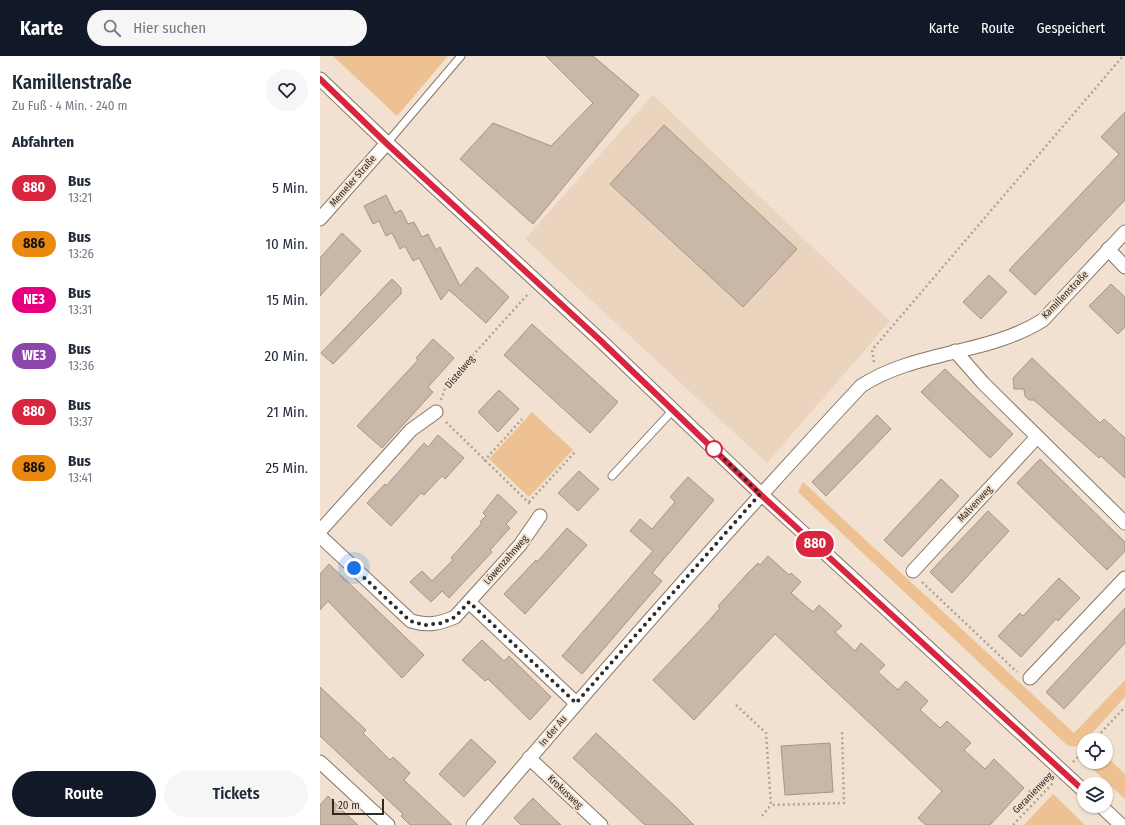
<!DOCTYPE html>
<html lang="de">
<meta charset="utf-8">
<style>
:root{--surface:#fff;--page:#f6f6f7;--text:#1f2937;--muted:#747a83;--accent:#111827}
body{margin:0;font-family:"Fira Sans Condensed",sans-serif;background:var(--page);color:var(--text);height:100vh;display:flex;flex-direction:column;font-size:15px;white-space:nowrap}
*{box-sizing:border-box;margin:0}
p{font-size:13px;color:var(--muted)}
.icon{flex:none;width:22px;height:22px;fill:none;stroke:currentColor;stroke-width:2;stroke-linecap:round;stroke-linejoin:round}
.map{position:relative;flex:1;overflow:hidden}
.sheet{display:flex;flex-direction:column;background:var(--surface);width:320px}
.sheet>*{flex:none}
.badge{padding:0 8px;border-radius:13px;font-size:14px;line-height:26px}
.buttons{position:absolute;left:757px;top:677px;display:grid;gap:8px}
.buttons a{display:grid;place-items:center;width:36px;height:36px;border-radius:50%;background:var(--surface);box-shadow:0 1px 3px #0004;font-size:20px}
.scale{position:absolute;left:12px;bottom:10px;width:52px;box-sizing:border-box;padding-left:4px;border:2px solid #312b24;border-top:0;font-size:11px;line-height:14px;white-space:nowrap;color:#312b24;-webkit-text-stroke:3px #f2e1d0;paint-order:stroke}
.you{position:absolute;width:20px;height:20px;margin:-10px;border:3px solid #fff;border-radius:50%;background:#1a73e8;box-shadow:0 0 0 6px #1a73e833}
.map>.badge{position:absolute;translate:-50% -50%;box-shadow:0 0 0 2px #fff}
h2{padding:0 12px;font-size:15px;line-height:36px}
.round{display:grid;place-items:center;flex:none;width:42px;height:42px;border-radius:21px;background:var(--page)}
.headline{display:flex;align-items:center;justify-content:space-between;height:68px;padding:0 12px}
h1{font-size:19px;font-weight:600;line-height:30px}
.cta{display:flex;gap:8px;margin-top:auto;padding:8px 12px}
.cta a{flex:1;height:46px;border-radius:24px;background:var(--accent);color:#fff;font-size:16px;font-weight:600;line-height:46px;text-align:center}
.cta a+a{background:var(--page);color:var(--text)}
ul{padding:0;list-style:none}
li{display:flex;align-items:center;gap:12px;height:56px;padding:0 12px}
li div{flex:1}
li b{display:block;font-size:15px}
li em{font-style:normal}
li .badge{min-width:44px;font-weight:700;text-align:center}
header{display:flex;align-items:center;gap:24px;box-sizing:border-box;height:56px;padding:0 20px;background:var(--accent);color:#fff}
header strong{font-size:19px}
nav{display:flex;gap:22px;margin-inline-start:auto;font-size:14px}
.search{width:280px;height:36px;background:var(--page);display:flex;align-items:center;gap:10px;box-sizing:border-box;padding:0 14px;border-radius:22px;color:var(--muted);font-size:15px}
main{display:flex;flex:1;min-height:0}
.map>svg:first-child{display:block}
.built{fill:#ebd4bd}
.green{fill:#edc192}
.building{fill:#c9b8a8;stroke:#a59585}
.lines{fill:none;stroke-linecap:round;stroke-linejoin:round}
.lane-casing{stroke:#867767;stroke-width:9}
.street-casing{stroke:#867767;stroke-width:15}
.path{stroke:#b0a295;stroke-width:2.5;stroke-dasharray:2 3;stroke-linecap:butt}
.lane{stroke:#fff;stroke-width:7}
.street{stroke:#fff;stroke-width:13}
.line-casing{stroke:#fff;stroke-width:9}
.line{stroke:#d7263d;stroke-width:6}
.walk{stroke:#312b24;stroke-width:4;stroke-dasharray:0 7.2}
.stop-dot{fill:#fff;stroke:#d7263d;stroke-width:2}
.labels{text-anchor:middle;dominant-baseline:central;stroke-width:4;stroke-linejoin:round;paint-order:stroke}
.street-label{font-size:10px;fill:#312b24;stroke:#f2e1d0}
</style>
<header>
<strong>Karte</strong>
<div class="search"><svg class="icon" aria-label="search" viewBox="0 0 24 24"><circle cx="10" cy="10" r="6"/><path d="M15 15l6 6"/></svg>Hier suchen</div>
<nav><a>Karte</a><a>Route</a><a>Gespeichert</a></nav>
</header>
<main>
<section class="sheet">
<div class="headline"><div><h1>Kamillenstraße</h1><p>Zu Fuß · 4 Min. · 240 m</p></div><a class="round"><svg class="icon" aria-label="heart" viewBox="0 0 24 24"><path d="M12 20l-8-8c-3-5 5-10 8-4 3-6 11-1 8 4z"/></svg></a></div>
<h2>Abfahrten</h2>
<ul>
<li><span class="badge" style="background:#d7263d;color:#fff">880</span><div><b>Bus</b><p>13:21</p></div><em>5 Min.</em></li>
<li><span class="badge" style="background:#eb880e;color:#111">886</span><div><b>Bus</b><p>13:26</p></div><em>10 Min.</em></li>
<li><span class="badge" style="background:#e6007e;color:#fff">NE3</span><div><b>Bus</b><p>13:31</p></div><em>15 Min.</em></li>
<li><span class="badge" style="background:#8e44ad;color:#fff">WE3</span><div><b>Bus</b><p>13:36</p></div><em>20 Min.</em></li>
<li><span class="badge" style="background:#d7263d;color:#fff">880</span><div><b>Bus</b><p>13:37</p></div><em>21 Min.</em></li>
<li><span class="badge" style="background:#eb880e;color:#111">886</span><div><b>Bus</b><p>13:41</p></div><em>25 Min.</em></li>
</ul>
<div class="cta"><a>Route</a><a>Tickets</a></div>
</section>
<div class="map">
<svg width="805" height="769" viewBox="0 0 805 769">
<rect width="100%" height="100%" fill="#f2e1d0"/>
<!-- built -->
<path class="built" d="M333,39L570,265L447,407L205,183Z"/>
<!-- green -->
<g class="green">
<path d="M13,0H128L77,60Z"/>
<path d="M212,356L253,394L209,441L169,403Z"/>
<path d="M483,426L754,677L805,624V641L763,687L754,691L747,689L478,436Z"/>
<path d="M786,700L805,718V743L767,708L769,706H786Z"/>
<path d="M733,738L765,769H704Z"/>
</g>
<!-- building -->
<g class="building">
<path d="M226,0H273L319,39L213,168L140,103L173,67L231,90L273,47Z"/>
<path d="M805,56V144L715,239L689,214L799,98L781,81Z"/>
<path d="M344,69L477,193L423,251L290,128Z"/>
<path d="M66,139L75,157L81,154L88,168L94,166L102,181L108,178L116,194L120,191L140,230L157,211L189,241L166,267L129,234L121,244L99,202L93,205L85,190L80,193L72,177L66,180L59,165L53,168L44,150Z"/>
<path d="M22,177L41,195L0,240V202Z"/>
<path d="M669,219L687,236L661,263L643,246Z"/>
<path d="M72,223L81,232V238L13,308L1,297Z"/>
<path d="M791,228L805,241V271L798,278L769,250Z"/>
<path d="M212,268L298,346L270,377L184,299Z"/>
<path d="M113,283L134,302L108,331L113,336L62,392L37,370L98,304L96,302Z"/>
<path d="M712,302L780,367L784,363L805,382V422L781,400L779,402L714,344H709L705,340L704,333H694L693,322Z"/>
<path d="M625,313L693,378L670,402L601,336Z"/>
<path d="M179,334L199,353L178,376L158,356Z"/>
<path d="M557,359L571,373L506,440L492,426Z"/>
<path d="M118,379L144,402L125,423L122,420L104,439L101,437L71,470L47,447L65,428L66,430L104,387L108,391Z"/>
<path d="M720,403L805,486V495L787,514L697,427Z"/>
<path d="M259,415L279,433L258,455L238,437Z"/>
<path d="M368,421L394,444L332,517L342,525L262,618L242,600L333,495L310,475L320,463L332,473L355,446L350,441Z"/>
<path d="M621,423L639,440L582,501L564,484Z"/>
<path d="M178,438L197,456L186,468L190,472L170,494L172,496L129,542L122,535L111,546L90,526L102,515L112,525L133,504L131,502L162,467L160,466L166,460L163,457Z"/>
<path d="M668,455L689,475L632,537L610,516Z"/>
<path d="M247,472L267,489L205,558L184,538L216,504L217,506Z"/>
<path d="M448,500L469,519L471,517L481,526L471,537L493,556L499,549L522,570L515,576L535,595L541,587L565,609L558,616L578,634L586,625L608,645L600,654L620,672L627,665L651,687L644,694L665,713L674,703L704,732L670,769H606L598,762L622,735L455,578L374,664L333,624L386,568L400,552L398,550L428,517L438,507L440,509Z"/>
<path d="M9,508L104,599L82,622L8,545L0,554V518Z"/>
<path d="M739,522L760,542L738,565L736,563L701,601L678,580L700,557L703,560Z"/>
<path d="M805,552V587L744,653L726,636Z"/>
<path d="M162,584L184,605L189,600L231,641L210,664L168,623L165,625L142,604Z"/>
<path d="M0,631L46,674L43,677L70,704L73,701L90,717L84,724L132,769H90L81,760L83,758L0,680Z"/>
<path d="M276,677L357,752L374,769H325L253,702Z"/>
<path d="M151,683L176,706L144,741L119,718Z"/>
<path d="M510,687L513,736L465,739L461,690Z"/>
<path d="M8,740L24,756L38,769H0V749Z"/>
<path d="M213,742L224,753L241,769H201L194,762Z"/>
</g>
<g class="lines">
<defs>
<g id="lane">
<path d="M67,87L141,0"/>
<path d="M292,420L353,354"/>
</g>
<g id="street">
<path d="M0,23L67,87L280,284L441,438L764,735"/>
<path d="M0,163L67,87"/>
<path d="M788,193L805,211"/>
<path d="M635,295L663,327L805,467"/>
<path d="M0,475L91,374L116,356"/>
<path d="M0,480L91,565C107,570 119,568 135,561L200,489L220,460"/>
<path d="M593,515L717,381"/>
<path d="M149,546L256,647"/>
<path d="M710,622L805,522"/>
<path d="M209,702L281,769"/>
<path d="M0,706L68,769"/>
<path d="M781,750L801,769"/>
<path d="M153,769C279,620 408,473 541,330C596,294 668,299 723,264L805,176"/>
</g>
</defs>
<!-- lane casing -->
<use href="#lane" class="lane-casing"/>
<!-- street casing -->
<use href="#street" class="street-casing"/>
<!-- path -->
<g class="path">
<path d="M554,306L552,294L803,0"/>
<path d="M121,344L126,329L209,237"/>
<path d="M126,366L211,449"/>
<path d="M164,405L202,363"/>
<path d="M209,446L255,396"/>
<path d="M602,526L697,616"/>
<path d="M416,649L446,677L451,749L524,747L522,674"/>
<path d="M774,684L805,651"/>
<path d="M753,706L764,695"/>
<path d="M442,760L451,749"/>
<path d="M693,769L733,727"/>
</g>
<!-- lane -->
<use href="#lane" class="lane"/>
<!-- street -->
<use href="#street" class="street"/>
</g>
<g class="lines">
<defs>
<path id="line" d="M0,23L66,87L280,284L440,438L764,735"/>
</defs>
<!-- line casing -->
<use href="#line" class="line-casing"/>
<!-- line -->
<use href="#line" class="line"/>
<!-- walk -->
<path class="walk" d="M34,512L90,565L105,569L122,567L135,561L149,546L256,647L440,438L394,393"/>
</g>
<!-- markers -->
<circle class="stop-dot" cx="394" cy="393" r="8"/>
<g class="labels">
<!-- street labels -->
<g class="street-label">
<text transform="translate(33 125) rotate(-49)">Memeler Straße</text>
<text transform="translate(745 239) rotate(-46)">Kamillenstraße</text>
<text transform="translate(140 316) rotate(-50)">Distelweg</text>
<text transform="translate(655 448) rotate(-47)">Malvenweg</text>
<text transform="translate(186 504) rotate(-49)">Löwenzahnweg</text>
<text transform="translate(233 675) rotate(-50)">In der Au</text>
<text transform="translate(245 736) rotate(43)">Krokusweg</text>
<text transform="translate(713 737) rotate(-46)">Geranienweg</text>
</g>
</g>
</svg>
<div class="buttons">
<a><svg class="icon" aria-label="locate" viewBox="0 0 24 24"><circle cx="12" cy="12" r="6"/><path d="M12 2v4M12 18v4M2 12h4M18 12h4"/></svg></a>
<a><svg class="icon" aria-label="layers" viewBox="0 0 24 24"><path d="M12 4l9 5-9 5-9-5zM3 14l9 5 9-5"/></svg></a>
</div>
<div class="scale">20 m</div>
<div class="you" style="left:34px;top:512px"></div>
<b class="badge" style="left:495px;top:488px;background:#d7263d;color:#fff">880</b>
</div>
</main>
